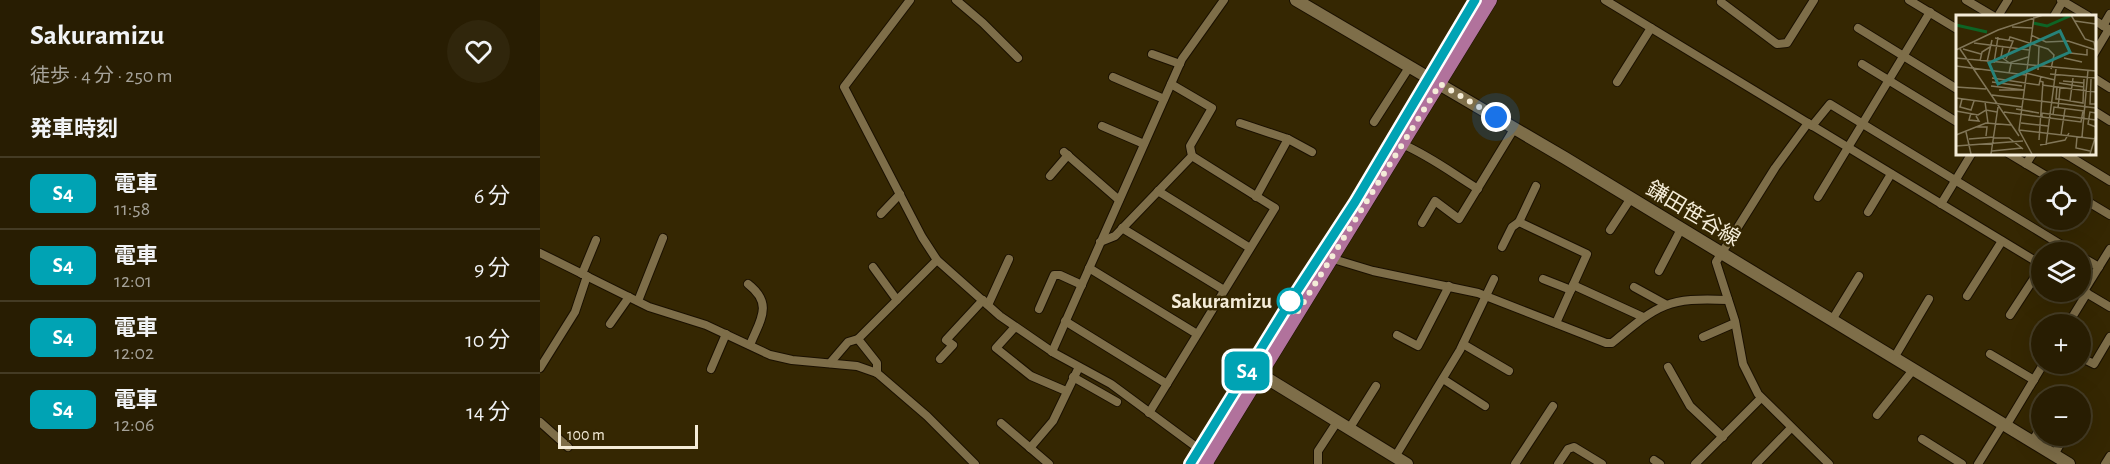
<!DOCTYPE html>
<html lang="ja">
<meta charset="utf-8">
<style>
:root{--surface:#281d02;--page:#30260c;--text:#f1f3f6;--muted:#a5a299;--line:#443b24}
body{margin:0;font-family:"Alegreya Sans","Noto Sans JP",sans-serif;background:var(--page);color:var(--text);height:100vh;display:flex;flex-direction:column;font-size:22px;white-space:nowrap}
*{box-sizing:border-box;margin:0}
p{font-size:20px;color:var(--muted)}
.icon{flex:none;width:33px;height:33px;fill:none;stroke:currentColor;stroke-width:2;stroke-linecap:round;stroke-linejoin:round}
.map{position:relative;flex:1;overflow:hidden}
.details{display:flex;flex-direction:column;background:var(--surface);width:540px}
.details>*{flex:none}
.badge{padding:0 12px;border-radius:9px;font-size:21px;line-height:39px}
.controls{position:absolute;left:1491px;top:170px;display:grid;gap:12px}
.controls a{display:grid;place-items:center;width:60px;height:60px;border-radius:50%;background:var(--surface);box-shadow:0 6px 24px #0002,0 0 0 2px var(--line);font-size:30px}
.scale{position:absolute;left:18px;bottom:15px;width:140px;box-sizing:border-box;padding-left:6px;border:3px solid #f4ecd8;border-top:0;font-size:16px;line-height:21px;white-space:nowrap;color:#f4ecd8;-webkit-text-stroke:4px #352702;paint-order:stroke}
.you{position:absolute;width:30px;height:30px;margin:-15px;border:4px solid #fff;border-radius:50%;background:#1a73e8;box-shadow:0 0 0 9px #1a73e833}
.map>.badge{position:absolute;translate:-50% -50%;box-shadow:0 0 0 3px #fff}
h2{padding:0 30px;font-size:22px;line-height:54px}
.round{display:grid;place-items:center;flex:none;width:63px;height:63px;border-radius:32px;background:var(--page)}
.head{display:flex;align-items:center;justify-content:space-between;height:102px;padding:0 30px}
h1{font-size:28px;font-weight:700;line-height:45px}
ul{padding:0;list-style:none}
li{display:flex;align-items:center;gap:18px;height:72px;padding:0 30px;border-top:2px solid var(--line)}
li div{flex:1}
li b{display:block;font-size:22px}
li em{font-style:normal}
li .badge{min-width:66px;font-weight:700;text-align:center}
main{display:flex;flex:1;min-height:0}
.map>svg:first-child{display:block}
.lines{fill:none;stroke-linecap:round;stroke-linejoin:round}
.street-casing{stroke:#1a1000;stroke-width:10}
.secondary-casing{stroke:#1a1000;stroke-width:14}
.primary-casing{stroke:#1a1000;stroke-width:15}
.street{stroke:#7e6e49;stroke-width:8}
.secondary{stroke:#7e6e49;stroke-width:12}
.primary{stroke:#b1729c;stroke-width:14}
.rail-casing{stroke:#9e9478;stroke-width:5}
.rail{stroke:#352702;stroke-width:3;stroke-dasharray:9;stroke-linecap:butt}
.line-casing{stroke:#fff;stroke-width:14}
.line{stroke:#00a3b4;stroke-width:9}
.walk{stroke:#f4ecd8;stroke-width:6;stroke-dasharray:0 10.8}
.stop-dot{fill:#fff;stroke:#00a3b4;stroke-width:3}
.labels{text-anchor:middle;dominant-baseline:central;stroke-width:5;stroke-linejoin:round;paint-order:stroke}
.street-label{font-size:21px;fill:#f4ecd8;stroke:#352702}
.stop-label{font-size:21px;font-weight:bold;fill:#f4ecd8;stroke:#352702;text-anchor:end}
.inset-river{fill:none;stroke:#0e6425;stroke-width:3}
.inset-road{fill:none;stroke:#817658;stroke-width:1.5}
.view{fill:#268279;fill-opacity:0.15;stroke:#268279;stroke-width:3}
.inset-edge{fill:none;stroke:#f4ecd8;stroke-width:3}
</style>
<main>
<section class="details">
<div class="head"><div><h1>Sakuramizu</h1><p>徒歩 · 4 分 · 250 m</p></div><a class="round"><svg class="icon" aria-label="heart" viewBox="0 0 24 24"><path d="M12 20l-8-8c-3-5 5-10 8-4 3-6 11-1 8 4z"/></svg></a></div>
<h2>発車時刻</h2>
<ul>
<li><span class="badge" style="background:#00a3b4;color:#fff">S4</span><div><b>電車</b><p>11:58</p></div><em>6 分</em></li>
<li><span class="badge" style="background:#00a3b4;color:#fff">S4</span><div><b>電車</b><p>12:01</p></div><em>9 分</em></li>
<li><span class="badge" style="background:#00a3b4;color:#fff">S4</span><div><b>電車</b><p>12:02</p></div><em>10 分</em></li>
<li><span class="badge" style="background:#00a3b4;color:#fff">S4</span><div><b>電車</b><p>12:06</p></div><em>14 分</em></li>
</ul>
</section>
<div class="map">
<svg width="1570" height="464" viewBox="0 0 1570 464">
<rect width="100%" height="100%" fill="#352702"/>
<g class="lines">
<defs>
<g id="street">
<path d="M370,0L304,87L382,237L397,260L460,316L514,353L571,384L659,449L670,462"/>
<path d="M416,0L443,23L478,58"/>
<path d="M1065,0L1502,265"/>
<path d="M1369,0L1417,29"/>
<path d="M1426,0L1453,16"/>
<path d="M1521,0L1548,16"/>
<path d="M1181,2L1237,44L1247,43L1274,0"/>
<path d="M1458,16L1468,0"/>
<path d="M1514,16L1523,1"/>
<path d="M1554,20L1570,30"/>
<path d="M1563,26L1570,14"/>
<path d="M1318,28L1417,89"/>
<path d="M612,54L640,64"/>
<path d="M1554,54L1569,29"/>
<path d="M1322,64L1417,122"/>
<path d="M573,77L624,99"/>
<path d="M1554,78L1570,88"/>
<path d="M1077,82L1111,28"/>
<path d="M1554,111L1570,121"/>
<path d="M834,122L870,66"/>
<path d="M700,123L748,139L772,152"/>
<path d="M1268,123L1235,168L1176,262L1195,321L1203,364L1218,394L1289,464"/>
<path d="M562,126L604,144"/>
<path d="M1272,126L1290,104L1533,252"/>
<path d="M862,144C890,156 912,173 938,189"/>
<path d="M524,152L579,200"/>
<path d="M1468,153L1513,180"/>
<path d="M1524,153L1570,181"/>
<path d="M1486,164L1493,153"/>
<path d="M510,176L528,155"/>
<path d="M996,186L979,222L1047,254L1016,323"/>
<path d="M618,191L710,248"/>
<path d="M716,197L748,139"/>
<path d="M1278,197L1390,12"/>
<path d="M1540,197L1570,215"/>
<path d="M1401,204L1432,153"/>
<path d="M1328,212L1351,174"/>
<path d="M341,214L360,194"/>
<path d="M882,223L895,201L919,219L974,129"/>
<path d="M582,228L684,290"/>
<path d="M1070,230L1091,198"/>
<path d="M560,242L575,236L652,156L650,146L672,108L631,84"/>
<path d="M962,247L972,227L979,222"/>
<path d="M0,253L109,307L166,325L230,355L252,360L317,366L337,373L387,416L435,464"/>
<path d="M1540,256L1559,267"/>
<path d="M790,258L833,271L938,293L1066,343H1072C1118,305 1126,297 1188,300"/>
<path d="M333,267L357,300"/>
<path d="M549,268L657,334"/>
<path d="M1119,271L1141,229"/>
<path d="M42,274L56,240"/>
<path d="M1003,279L1031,290"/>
<path d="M208,284C234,304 220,320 210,345"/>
<path d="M1033,285L1103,317"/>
<path d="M1094,287L1125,304"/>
<path d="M1543,291L1570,307"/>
<path d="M1544,291L1570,249"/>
<path d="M1427,296L1462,241"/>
<path d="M98,301L123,238"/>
<path d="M448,305L469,259"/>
<path d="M499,309L514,275H520L542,285"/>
<path d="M1470,315L1502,266"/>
<path d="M1292,320L1319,276"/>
<path d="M525,321L627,384"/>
<path d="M70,324L89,297"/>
<path d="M1528,324L1547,293"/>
<path d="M475,327L456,348L491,376L526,391"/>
<path d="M857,335L878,346L909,286"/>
<path d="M1163,337L1195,323"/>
<path d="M923,344L969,371"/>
<path d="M512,352L642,59L684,0"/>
<path d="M1450,354L1494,380"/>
<path d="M1540,357L1554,364L1570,337"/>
<path d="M1354,358L1389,299"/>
<path d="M400,359L413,345L406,340L443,300"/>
<path d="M290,363L308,342L318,339"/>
<path d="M1128,367L1150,406L1183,437"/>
<path d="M0,368L35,312L47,276"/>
<path d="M171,369L186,334"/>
<path d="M337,373V363L318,339L397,260"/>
<path d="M533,377L577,402"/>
<path d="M903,379L945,406"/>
<path d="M609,413L735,208L652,156"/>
<path d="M1337,415L1373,370"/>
<path d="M0,422L28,447"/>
<path d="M461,423L509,464"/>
<path d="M1466,426L1504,363"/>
<path d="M809,429L836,386"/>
<path d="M1382,439L1422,464"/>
<path d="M1492,442L1502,425"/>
<path d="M490,448L513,421L539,367"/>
<path d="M1514,455L1525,435"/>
<path d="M855,457L920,350L954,279"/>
<path d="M1114,460L1120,464"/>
<path d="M778,464V451L797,422"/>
<path d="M975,464L1013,406"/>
<path d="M1018,464L1028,449L1034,447L1062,464"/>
<path d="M1155,464L1221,398"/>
<path d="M1216,464L1251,428"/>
<path d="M1438,464L1463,424"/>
<path d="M1565,464L1570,456"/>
</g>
<g id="secondary">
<path d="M756,0L1025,158L1529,464"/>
<path d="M720,374L867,464"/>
</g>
<path id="primary" d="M665,464L950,0"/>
</defs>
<!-- street casing -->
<use href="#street" class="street-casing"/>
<!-- secondary casing -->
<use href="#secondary" class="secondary-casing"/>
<!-- primary casing -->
<use href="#primary" class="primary-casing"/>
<!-- street -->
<use href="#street" class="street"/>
<!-- secondary -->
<use href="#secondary" class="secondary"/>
<!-- primary -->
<use href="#primary" class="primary"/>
<defs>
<path id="rail" d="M650,464L753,297L815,202L831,172L935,0"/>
</defs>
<!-- rail casing -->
<use href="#rail" class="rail-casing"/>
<!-- rail -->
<use href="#rail" class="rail"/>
</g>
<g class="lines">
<defs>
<path id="line" d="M650,464L753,297L815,202L935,0"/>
</defs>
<!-- line casing -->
<use href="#line" class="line-casing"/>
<!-- line -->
<use href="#line" class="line"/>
<!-- walk -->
<path class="walk" d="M750,301L755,316L900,84L956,117"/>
</g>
<!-- markers -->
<circle class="stop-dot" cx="750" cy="301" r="12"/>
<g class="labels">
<!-- street labels -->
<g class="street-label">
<text transform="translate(1153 214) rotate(31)">鎌田笹谷線</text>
</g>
<!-- stop labels -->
<g class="stop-label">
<text x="732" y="301">Sakuramizu</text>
</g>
</g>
<!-- overview -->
<g transform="translate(1416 15)">
<rect width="140" height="140" fill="#352702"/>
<path class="inset-river" d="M77,8L91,11L116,0M0,10L31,17"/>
<path class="inset-road" d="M115,0L129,24L138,27L140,38M119,6L140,9M56,12L76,13M75,20L90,27L112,26L140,35M39,23L57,26L50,44M53,25L54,22L92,34L98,40L95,54M18,28L73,35M47,31L45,42L55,49L53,58M4,34L63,121M7,34L25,39M0,35L42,15L87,0M114,38L131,40V34M0,43L140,56M108,43L126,47M24,46L26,37L34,32M31,47L36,25M38,48L42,22M53,48L72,42M0,51L70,60M82,55L83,32M70,58L99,65M94,59L140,63M36,63L83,70L85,61M135,64L134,89H140M107,66L128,68M36,67L66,71M103,68L128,72M86,70L140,77M35,71L68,75M0,72L30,74M101,72L100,84H103L104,72M43,75H64M36,80L140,93M0,83L66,92M6,84L4,92L15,95L18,86M114,86L117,63M29,87L32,108M102,93L103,84L127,88L128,64M60,94L83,98M0,96L22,100L30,95L41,97M48,97L125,107L127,96M15,98L13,105L23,106L20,101M140,98L134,97L132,109L140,112M97,100L98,92L128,96M86,102V98L140,105M65,108L92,111M21,112H31L30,121M63,115L140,124M10,117L15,139M0,120L30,108L55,110M105,120L109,94M121,122L120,133L134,136M126,122L132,55M37,123H53L67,134M13,124L38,122M83,125L87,67L84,66M84,130L109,125L113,118M90,130L100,54M0,131L67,126M36,136L66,133M35,139L42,92M76,139L63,115L78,2M134,139L140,120"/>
<path class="view" d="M104,16L114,37L42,69L33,48Z"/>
<rect width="140" height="140" class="inset-edge"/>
</g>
</svg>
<div class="controls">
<a><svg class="icon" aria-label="locate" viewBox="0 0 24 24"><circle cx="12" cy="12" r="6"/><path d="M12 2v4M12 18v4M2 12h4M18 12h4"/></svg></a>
<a><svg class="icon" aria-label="layers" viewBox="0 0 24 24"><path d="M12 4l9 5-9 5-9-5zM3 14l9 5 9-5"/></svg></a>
<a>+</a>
<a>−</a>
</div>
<div class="scale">100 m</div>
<div class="you" style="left:956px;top:117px"></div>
<b class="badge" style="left:707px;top:371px;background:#00a3b4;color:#fff">S4</b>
</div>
</main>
